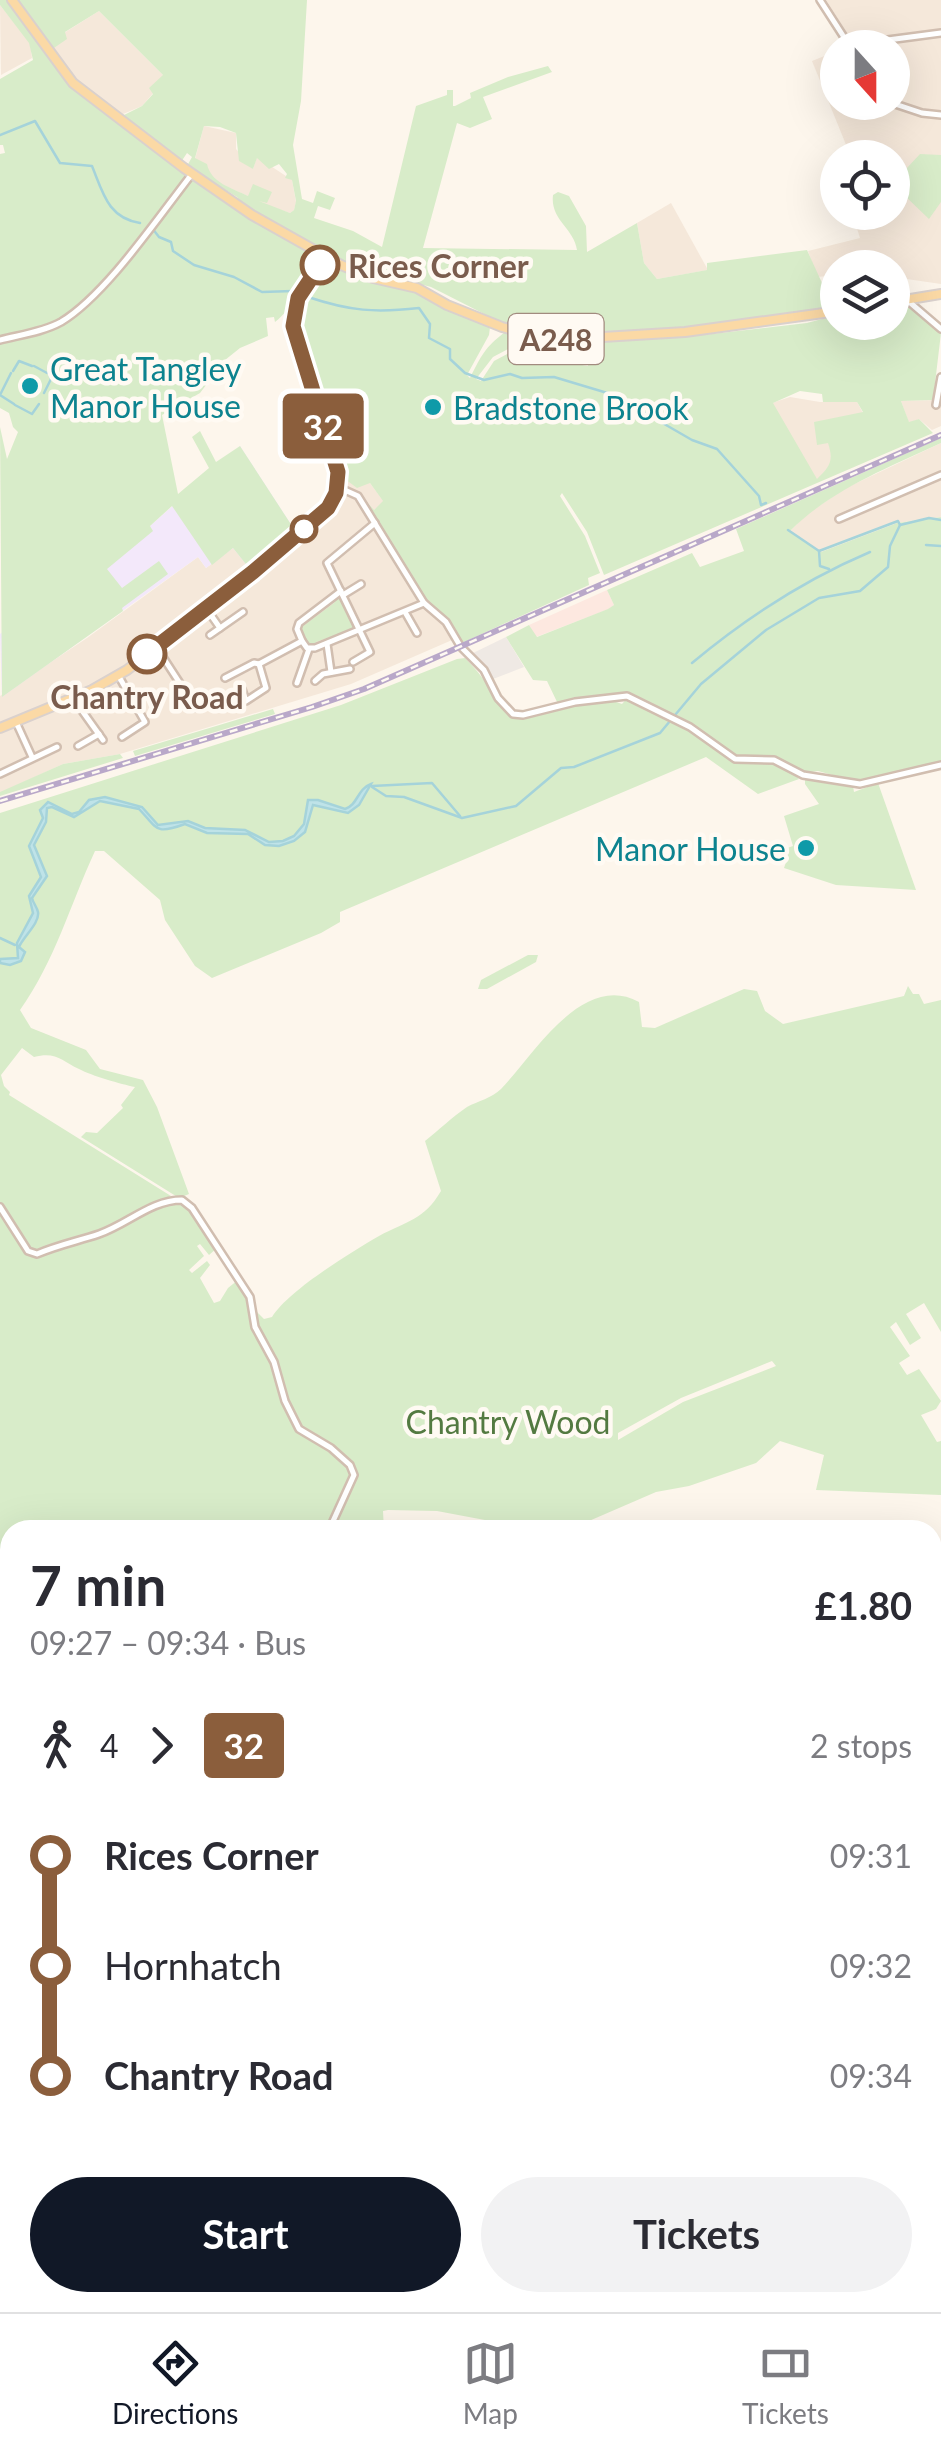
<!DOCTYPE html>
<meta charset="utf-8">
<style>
:root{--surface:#fff;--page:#f2f2f3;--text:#2b2b33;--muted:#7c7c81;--line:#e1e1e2;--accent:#111827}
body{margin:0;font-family:Lato,sans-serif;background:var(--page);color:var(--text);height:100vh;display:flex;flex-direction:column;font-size:38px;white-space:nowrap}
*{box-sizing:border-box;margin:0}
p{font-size:32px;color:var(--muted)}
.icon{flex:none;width:55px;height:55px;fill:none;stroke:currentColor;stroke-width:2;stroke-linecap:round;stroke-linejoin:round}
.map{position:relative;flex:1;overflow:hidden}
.sheet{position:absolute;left:0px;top:1520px;width:942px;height:792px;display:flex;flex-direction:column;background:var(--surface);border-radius:30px 30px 0 0;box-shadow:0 10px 40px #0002}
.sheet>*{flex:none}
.badge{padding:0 20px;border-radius:8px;font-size:35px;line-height:65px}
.needle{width:65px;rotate:159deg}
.buttons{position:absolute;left:820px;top:30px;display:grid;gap:20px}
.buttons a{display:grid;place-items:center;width:90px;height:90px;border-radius:50%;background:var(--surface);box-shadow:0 10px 40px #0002;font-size:50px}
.map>.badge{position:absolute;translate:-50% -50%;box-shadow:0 0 0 5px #fff}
.legs{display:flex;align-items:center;gap:15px;height:110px;padding:0 30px;font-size:32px}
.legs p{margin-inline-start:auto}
.headline{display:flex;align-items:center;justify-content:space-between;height:170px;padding:0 30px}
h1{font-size:55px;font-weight:700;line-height:75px}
.button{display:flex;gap:20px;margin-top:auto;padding:20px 30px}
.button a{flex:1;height:115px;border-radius:60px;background:var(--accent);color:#fff;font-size:40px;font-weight:700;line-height:115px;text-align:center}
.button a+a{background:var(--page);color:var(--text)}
ul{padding:0 30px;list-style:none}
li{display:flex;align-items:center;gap:35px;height:110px;font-size:38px}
li i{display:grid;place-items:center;width:15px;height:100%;margin:0 12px;background:currentColor}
li i::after{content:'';width:25px;height:25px;margin:-12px;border:8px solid;border-radius:50%;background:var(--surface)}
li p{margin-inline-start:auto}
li:first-child i{background:linear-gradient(#0000 50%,currentColor 0)}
li:last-child i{background:linear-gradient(currentColor 50%,#0000 0)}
.dock{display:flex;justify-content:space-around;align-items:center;height:140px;border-top:2px solid var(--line);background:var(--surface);font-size:28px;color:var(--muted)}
.dock a{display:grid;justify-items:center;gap:5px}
.dock .selected{color:var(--accent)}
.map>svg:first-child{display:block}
.residential{fill:#f5e8da}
.commercial{fill:#fde8e0}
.industrial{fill:#efe9e4}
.education{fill:#f3e8fa}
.green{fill:#d8ecc9;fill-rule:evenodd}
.water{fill:#bfe3e8;stroke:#a5d3da;stroke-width:2.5}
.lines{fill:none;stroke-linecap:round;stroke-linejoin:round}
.stream{stroke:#a5d3da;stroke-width:2.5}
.minor-casing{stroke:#d1beb0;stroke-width:10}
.major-casing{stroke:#dad1cd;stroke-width:12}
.minor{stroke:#fff;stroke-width:5}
.major{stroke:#fbd9a5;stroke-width:8}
.rail-casing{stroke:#b9a8c9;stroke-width:6}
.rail{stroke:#fffaf3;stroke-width:2.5;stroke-dasharray:8;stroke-linecap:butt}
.line-1-casing{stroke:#fff;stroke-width:22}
.line-1{stroke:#8b5e3c;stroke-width:15}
.stop-1-dot{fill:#fff;stroke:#8b5e3c;stroke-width:5}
.culture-dot{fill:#0f9aa8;stroke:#fffaf3;stroke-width:4}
.labels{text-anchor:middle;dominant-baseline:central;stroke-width:9;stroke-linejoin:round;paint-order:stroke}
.shield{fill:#fffaf3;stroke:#a28b7f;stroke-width:2.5}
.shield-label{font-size:30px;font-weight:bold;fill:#7a5c4d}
.stop-label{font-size:32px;font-weight:bold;fill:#7a5c4d;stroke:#fffaf3;text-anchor:start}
.culture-label{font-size:32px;fill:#0d838f;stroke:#fffaf3;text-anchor:start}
.park-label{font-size:32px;fill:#537a41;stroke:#fffaf3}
</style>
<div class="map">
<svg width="941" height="2312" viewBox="0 0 941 2312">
<rect width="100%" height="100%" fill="#fdf6ec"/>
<!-- residential -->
<g class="residential">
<path d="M826,0H941V284L893,277L892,268H838L837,275L817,277L808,251L860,238L852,213L892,212V158L851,157L812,61L837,51L838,102H892V48L847,47L854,44Z"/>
<path d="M0,5L30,43L32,58L1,75Z"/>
<path d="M99,11L166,78L142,106L123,114L117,121L70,84L33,34L64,33Z"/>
<path d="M204,126L236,133V149L253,169L257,157L292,180L296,202L294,210L290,213L272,207L221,184L209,173L195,159Z"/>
<path d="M671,203L708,270L657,279L644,263L637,223Z"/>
<path d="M941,386V426L932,430L919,419L909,423L901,401L939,400Z"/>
<path d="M790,397L820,402H857L863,413L829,443L833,457L831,465L817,480L772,403Z"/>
<path d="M941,443V517L897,523L821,552L782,539L807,514L846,488Z"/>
<path d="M341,476L370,483L384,502L374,510L409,576L459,637L351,684L120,754L63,764L0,793V696L87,638L198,557L206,568L233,548L253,572L328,508Z"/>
<path d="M941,2020V2247L933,2241L932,2024Z"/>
</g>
<!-- commercial -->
<path class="commercial" d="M607,590L614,605L609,609L536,637L529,625Z"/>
<!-- industrial -->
<path class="industrial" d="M506,637L524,667L493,679L471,654Z"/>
<!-- education -->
<path class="education" d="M240,446L294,529L249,568L233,548L206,568L198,557L2,697L0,634L152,531L150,526Z"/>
<!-- green -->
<g class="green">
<path d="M0,0H10L62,76L80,94L205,189L314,255L316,259C307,280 292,309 275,322L274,317L266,318L268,336L240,348L225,360L200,393L162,415L178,494L209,468L192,437L200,431L216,462L240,446L294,529L249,568L233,548L212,565L172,506L150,526L153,531L107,569L122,588L159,561L168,574L122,608L123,611L2,697L0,427L7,459L18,432L13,427L9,413L0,408V342L64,322L97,289L56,322L0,339V154L5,153L3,145H0V79L33,60L29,43L0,5Z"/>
<path d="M15,0H307L301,101L293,145L302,199L313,203L317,191L335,198L330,210L318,206L314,218L353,231L382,247L416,106L447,95V90H453V106H455L471,98L470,93L508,77L548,66L552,72L483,97L492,119L470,128L457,123L423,248L577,250C574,228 550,220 553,195L558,192L569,196L586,226L587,252L637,223L644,263L657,279L707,270V263L807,250L827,294L829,308L678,329L557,335L532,331L502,323L431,287L347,265L242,204L237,197L187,166L192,157L187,153L181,162L120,117L142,106L153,94L149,88L163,75L99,11L65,32L67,39L51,50ZM204,126L220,127L236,133L239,161L253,169L257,158L269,169L279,164L287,174L285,178L292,180L296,201L294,210L290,213L259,201L267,203L272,192L253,184L248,196C232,188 211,183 207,164L195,158Z"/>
<path d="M920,154L941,155V202L929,219L902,193L895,205L893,203V183Z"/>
<path d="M327,263L372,281L425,295L448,310L490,327L489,335L467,375L470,378C482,355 484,348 505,332L527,339L493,357L476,379L481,381L494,361L534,340L584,341L582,365L588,366L587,342L694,336L807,323L837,315L838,322H892L893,307L907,305L941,333L933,400L901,401L909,422L919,419L933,433L604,575L587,532L562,493L560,496L585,536L600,573L588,578L589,585L462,643L409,576L363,498L374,510L383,501L370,483L357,488L341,476L296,331L300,301ZM800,391L822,394L823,402H857L863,412L814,422L817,445L828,443C834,461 830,466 817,479L773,403Z"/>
<path d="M941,438V443C888,468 832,489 790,531L821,552L897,523L941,517V763L854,781L818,771L804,773L776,758L760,756L759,759L786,767L799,779L758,794L706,757L340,912V922L321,933L212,978L195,966L165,920L160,900L104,851H95C70,905 55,961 20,1010L31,1028L86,1050L100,1069L143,1080L157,1107L189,1194L179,1198L81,1137L86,1132L97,1133L123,1108L121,1105L135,1087C121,1084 92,1076 79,1069C62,1061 56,1051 34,1057L22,1048L1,1075L4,1086L10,1092L9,1095L171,1196L143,1209L180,1202L195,1215L217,1248L209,1255L200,1244L197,1246L204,1256L189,1270L192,1273L207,1261L210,1265L200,1278L214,1303L220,1301L228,1288L238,1280L247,1295L251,1311L255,1310L264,1319L272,1317C289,1290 350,1253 379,1236C407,1221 424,1220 441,1191L425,1141C439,1130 452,1117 467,1107C478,1101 492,1098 501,1089C533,1056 582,971 639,1002L642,1027L655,1028L744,989L757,991L765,1011L783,1024L904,996L908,986L913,994H919L924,1004L941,1000V1332L924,1303L906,1314L921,1338L910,1345L896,1322L890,1327L910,1356L899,1363L907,1375L919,1369L941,1401L936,1409L921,1415L937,1442L941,1441V1495L816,1490L824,1455L780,1441L756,1463L689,1486L656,1492L582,1524L580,1529L516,1526L437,1511L388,1510L383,1511L384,1530H10V2073L0,2078V813L341,705L457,659L465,658C484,676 494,697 510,716C546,720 586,691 622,704L630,695L588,697L558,704L547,681L533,680L506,637L529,625L537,637L608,609L614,605L607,590L692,553L700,567L744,551L736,529ZM772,1361L776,1366L683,1402L618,1440V1433L681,1398Z"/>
<path d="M337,598L343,599L358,627L316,642L314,646L306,645L299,629L334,603Z"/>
<path d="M273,709L275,714L135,756L133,751Z"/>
<path d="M120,754L123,758L0,796V792L63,764Z"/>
<path d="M811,778L853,786L854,792L878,783L916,890L836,885L784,868L787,859L784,849L793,846L784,816L819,804L805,784V780Z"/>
<path d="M528,955H538L536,962L487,989H478L481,980Z"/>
<path d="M941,1706V1782L933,1788V1709Z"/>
<path d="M941,1788V1910L933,1912V1793Z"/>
<path d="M10,2079V2302H401L408,2312H0V2083Z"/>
<path d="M664,2302H919V2303L908,2312H643Z"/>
<path d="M449,2303H592L599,2312H456Z"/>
</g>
<!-- water -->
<path class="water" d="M371,784L359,805L348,813L313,805L305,832L294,841L279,846L265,845L248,834L207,833L185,824C155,835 158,829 139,809L100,801L74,817L52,807L47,808L46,822L34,845L47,876L32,898C33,903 37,907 38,912C40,923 23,937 19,947L25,952L21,961L10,965L0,963V959L18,958L17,943L33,913L29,896L41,877L29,846L43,818L40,810L48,802L72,814L79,812L89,800L105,797L142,807L158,825L188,821L205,828L245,830L269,842L283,841L294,836L304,824L308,800H318L345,809C358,805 357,789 371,784Z"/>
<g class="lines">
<!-- stream -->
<g class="stream">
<path d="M0,135L35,121L60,163L92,166C103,193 108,218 140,223"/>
<path d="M152,228L159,237L171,242L173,251L194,265L234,277L262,292L293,291"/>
<path d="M308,297C350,311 375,313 419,308L430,324L429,338L450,349V359L465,373L484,380L510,374L522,378L554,377L614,395L692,440L717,449L759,496L761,505L766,503"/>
<path d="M34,366L47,373"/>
<path d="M13,371L19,361L32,366"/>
<path d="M11,373L0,395L14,404"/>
<path d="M44,393L51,379L49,374"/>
<path d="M15,405L32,414L39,404"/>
<path d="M788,530L819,551L898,521L900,525L929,518L941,520"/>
<path d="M926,545L941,546"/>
<path d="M819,551L820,566L829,569"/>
<path d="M692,663C747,617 804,580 870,552"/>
<path d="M372,786L432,783L460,816"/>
<path d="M372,787L386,796L404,797L462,818L516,806L561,768L574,767L660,733L701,684L766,630L819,598L860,591L888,567L890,546L900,525"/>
<path d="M0,938L15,945"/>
</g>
<defs>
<g id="minor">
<path d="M820,0L851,48"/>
<path d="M880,41L941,33"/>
<path d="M889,102L922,113L941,115"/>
<path d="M907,300L941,329"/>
<path d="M0,340C19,335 43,332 61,322C106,295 159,216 192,174"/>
<path d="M936,405L941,377"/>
<path d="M338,487L358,496L424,603L446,622L459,644"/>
<path d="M839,519L941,475"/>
<path d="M343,595L361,584"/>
<path d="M206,608L220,628"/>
<path d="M405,612L417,633"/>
<path d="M210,635L243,612"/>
<path d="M302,641L307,648H315L424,603"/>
<path d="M327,644L331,672"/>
<path d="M157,648L196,708"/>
<path d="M462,648L484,670L498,698L513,714L523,715L575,702L627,696L690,727L735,759L774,760L803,775L860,784L941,765"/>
<path d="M353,662L370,652L327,563L375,523"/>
<path d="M259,664L302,641L297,629L299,623L341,591"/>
<path d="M118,675L145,722L122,737"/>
<path d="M225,678L254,663L259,664L266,688L246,701L242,689"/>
<path d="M315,681L323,674L350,669"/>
<path d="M297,683L309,649"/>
<path d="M73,698L103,740"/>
<path d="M16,722L32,757"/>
<path d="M78,746L99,734"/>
<path d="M0,774L57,747"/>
<path d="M0,1207L28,1251L37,1254C58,1245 78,1241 99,1234C128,1224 151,1200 182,1200L192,1208L250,1297L255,1327L274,1362L285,1401L299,1429L331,1448L350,1465L354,1475L329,1530"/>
<path d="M0,2081L10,2076"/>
<path d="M932,2094L941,2090"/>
</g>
<g id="major">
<path d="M12,0L73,83L184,168L252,215L341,265L373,278L417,288L447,305L502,327L548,339L586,338L685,332L838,311"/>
<path d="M892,302L941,294"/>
<path d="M0,728L92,690L127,670L253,573L331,503L338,487V472L293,325L298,298L325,257"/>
</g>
</defs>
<!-- minor casing -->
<use href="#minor" class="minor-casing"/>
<!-- major casing -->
<use href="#major" class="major-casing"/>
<!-- minor -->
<use href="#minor" class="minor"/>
<!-- major -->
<use href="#major" class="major"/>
<defs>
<path id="rail" d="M0,801L312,707L364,689L941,435"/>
</defs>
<!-- rail casing -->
<use href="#rail" class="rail-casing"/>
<!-- rail -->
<use href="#rail" class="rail"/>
</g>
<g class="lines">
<defs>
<path id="line-1" d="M147,654L253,572L328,508L336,493L338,472L293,326L298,298L320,265"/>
</defs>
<!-- line-1 casing -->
<use href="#line-1" class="line-1-casing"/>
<!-- line-1 -->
<use href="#line-1" class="line-1"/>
</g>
<!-- markers -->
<g class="stop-1-dot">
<circle cx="320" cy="265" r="18"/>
<circle cx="304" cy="529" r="12"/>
<circle cx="147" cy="654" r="18"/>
</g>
<g class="culture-dot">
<circle cx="30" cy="386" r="10"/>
<circle cx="433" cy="407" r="10"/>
<circle cx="806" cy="848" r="10"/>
</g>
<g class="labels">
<!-- shield labels -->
<rect class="shield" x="508.5" y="314" width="95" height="50" rx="8"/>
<g class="shield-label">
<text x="556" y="339">A248</text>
</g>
<!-- stop labels -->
<g class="stop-label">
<text x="348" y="265">Rices Corner</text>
<text x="147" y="696" text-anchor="middle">Chantry Road</text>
</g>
<!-- culture labels -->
<g class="culture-label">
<text x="50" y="368">Great Tangley<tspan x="50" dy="37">Manor House</tspan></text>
<text x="453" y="407">Bradstone Brook</text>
<text x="786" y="848" text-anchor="end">Manor House</text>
</g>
<!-- park labels -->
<g class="park-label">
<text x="508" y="1421">Chantry Wood</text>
</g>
</g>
</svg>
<div class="buttons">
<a><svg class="needle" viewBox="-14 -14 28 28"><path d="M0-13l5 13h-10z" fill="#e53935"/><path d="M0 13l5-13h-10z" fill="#7c7c81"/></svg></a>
<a><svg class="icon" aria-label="locate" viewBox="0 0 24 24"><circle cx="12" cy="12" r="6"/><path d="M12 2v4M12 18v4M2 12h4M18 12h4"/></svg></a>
<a><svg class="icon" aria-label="layers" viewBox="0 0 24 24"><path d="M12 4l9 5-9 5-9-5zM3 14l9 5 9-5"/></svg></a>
</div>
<b class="badge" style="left:323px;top:426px;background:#8b5e3c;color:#fff">32</b>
<section class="sheet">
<div class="headline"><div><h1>7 min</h1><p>09:27 – 09:34 · Bus</p></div><b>£1.80</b></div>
<div class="legs"><svg class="icon" aria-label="walk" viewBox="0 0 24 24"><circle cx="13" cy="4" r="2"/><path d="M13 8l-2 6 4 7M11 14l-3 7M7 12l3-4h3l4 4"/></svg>4<svg class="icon" aria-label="forward" viewBox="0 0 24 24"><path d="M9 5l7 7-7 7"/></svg><b class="badge" style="background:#8b5e3c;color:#fff">32</b><p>2 stops</p></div>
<ul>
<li><i style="color:#8b5e3c"></i><b>Rices Corner</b><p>09:31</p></li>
<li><i style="color:#8b5e3c"></i><span>Hornhatch</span><p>09:32</p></li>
<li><i style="color:#8b5e3c"></i><b>Chantry Road</b><p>09:34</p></li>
</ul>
<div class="button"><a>Start</a><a>Tickets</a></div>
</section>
</div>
<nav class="dock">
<a class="selected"><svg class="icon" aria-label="directions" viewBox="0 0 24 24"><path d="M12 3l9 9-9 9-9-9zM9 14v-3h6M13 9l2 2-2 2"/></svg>Directions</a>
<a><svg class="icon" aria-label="map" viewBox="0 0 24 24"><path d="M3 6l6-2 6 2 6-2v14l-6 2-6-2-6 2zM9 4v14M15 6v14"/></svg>Map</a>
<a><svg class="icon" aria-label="tickets" viewBox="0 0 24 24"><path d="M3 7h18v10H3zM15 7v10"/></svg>Tickets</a>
</nav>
